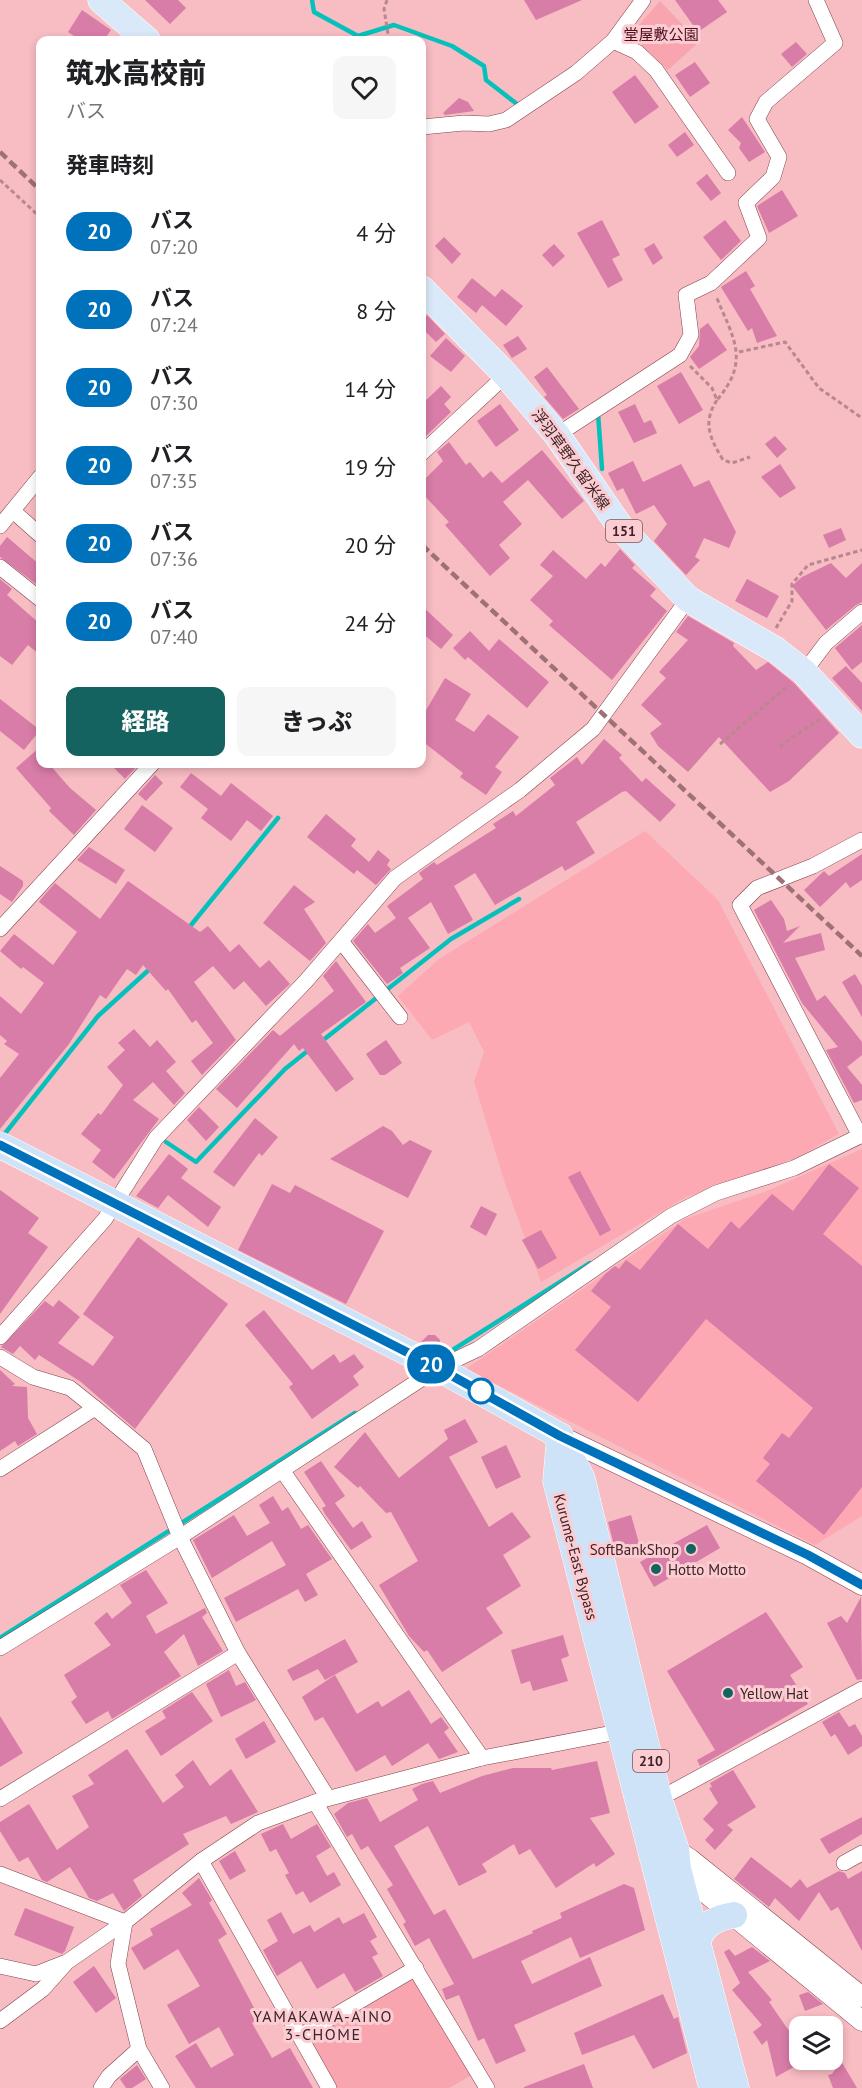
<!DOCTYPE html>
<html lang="ja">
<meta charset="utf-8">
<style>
:root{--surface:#fff;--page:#f6f6f6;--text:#202124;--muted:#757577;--accent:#146360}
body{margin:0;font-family:"PT Sans","Noto Sans JP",sans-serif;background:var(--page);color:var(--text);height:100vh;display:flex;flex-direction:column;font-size:22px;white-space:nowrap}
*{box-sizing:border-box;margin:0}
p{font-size:20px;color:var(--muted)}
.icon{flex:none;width:33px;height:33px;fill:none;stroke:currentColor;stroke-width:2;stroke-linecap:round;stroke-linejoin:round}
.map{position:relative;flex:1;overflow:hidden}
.sheet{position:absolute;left:36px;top:36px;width:390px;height:732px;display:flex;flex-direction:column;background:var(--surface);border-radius:12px;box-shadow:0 3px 9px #0003}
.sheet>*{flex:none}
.badge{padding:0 12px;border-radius:20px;font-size:21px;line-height:39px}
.fabs{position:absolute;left:789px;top:2016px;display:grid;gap:12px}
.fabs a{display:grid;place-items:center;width:54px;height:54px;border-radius:12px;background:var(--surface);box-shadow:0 3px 9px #0003;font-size:30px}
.map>.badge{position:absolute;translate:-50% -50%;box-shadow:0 0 0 3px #fff}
h2{padding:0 30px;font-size:22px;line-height:54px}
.round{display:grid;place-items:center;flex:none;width:63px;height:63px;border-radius:12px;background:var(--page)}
.summary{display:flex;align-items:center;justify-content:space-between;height:102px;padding:0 30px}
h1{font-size:28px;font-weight:800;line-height:45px}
.button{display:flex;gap:12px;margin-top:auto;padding:12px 30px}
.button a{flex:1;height:69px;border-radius:12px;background:var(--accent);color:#fff;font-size:24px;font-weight:800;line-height:69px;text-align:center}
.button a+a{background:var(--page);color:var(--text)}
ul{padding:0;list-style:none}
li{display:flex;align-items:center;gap:18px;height:78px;padding:0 30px}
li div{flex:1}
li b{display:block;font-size:22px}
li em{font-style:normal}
li .badge{min-width:66px;font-weight:700;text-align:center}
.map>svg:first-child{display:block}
.built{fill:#fca9b4}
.green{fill:#f9a5b0}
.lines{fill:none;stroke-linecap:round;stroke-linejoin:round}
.stream{stroke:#06c1bb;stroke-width:4.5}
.building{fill:#d87ca8}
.minor-casing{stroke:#81414c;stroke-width:16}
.tertiary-casing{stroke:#81414c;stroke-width:21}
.primary-casing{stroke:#fff;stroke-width:27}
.trunk-casing{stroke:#fff;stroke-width:27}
.path{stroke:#b9888e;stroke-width:3;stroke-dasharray:4.5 3;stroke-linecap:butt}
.minor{stroke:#fff;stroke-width:15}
.tertiary{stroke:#fff;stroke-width:20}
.primary{stroke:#dae9fa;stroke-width:26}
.trunk{stroke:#cee2f8;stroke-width:26}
.rail{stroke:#9d7176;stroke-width:4.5;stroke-dasharray:9 4.5;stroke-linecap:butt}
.line-casing{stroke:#fff;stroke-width:14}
.line{stroke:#0072bc;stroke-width:9}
.stop-dot{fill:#fff;stroke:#0072bc;stroke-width:3}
.poi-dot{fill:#146360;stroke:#fbcdd2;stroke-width:2}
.labels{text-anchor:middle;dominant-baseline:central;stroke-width:6;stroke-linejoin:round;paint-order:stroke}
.shield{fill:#fbcdd2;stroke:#77565a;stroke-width:1.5}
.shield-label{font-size:14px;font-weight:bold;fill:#3f2327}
.park-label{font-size:15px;fill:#4d0e1e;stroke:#fbcdd2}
.street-label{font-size:15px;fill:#3f2327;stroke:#fbcdd2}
.poi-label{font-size:15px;fill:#3f2327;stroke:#fbcdd2;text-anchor:start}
.neighbourhood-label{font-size:16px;letter-spacing:1.5px;fill:#3f2327;stroke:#fbcdd2}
</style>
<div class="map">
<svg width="862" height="2088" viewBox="0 0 862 2088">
<rect width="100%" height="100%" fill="#f8bcc3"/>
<!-- built -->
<g class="built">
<path d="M645,831L718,900L839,1134L796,1158L686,1197L541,1282L505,1183L474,1082L484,1052L469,1022L432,1040L398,996L439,959Z"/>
<path d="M862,1149V1516L815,1545L466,1369L685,1219L767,1191Z"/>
</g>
<!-- green -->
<g class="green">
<path d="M660,1L699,42L668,70L649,52L625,41Z"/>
<path d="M416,1968L477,2072L449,2088H329L300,2036Z"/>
</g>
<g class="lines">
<!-- stream -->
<g class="stream">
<path d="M312,0L314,12L358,36L394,25L452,46L484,66L486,80L517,104"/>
<path d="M598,413L602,469"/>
<path d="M187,930L278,818"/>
<path d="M322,1041L451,939L519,899"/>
<path d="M3,1136L98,1016L152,967"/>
<path d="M166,1142L196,1162L285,1069L310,1049"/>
<path d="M440,1358L590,1263"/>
<path d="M0,1638L355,1413"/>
</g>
</g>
<!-- building -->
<g class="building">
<path d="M145,0H178L186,8L170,24Z"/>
<path d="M524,0H582L536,20Z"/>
<path d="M675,0H718L727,12L698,32Z"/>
<path d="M82,10L111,30L104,40H80L68,32Z"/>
<path d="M796,42L807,54L792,67L781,54Z"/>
<path d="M695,62L710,83L690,97L675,75Z"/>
<path d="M635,75L659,107L635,124L612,92Z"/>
<path d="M459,98L468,102L474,111L445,115L443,113Z"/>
<path d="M742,117L765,152L749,162L739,148L741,143L728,130Z"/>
<path d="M685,132L694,145L677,157L668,145Z"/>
<path d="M707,174L721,193L711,201L696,183Z"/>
<path d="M782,190L798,216L769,233L757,206Z"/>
<path d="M602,220L620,255L612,259L623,280L608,288L577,233Z"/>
<path d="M725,220L741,241L721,260L703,237Z"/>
<path d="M444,237L461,254L452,264L435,246Z"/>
<path d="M654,243L663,258L653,265L644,249Z"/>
<path d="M554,244L565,256L553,267L542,255Z"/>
<path d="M746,271L755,286L750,289L777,336L757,343L752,328L748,331L721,287Z"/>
<path d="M472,278L495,297L502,289L523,306L506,326L482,305L476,313L457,297Z"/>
<path d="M427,315L445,334L436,342L422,328V321Z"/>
<path d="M708,323L727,350L699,369L690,357L699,346L700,329Z"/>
<path d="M518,336L527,349L512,358L503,345Z"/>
<path d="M446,338L465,356L451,372L430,356Z"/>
<path d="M547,367L579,409L563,419L544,397L547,395L534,377Z"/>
<path d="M681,372L703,410L679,424L657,386Z"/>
<path d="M441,386L451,397L444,404L451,412L426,436L422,431V404Z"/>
<path d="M500,404L519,430L496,447L477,421Z"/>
<path d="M635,404L644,423L651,420L657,433L634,443L618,412Z"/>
<path d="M775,436L787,449L777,458L765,444Z"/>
<path d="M449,442L466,465L470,462L483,478L491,471L502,483L542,450L584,501L562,519L528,480L503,502L522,524L499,545L510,558L490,576L445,525L449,522L422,493V482L443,461L437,452Z"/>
<path d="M633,461L643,482L681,464L694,487L709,480L736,532L729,548L704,538L695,557L700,560L686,575L654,541L667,524L654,505L636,514L623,488L617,491L608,473Z"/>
<path d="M780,464L796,488L780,498L761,477Z"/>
<path d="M841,528L846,540L829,548L823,535Z"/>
<path d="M7,537L40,565V587L0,557V546Z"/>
<path d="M620,549L635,565L632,568L656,589L650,596L667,611L612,680L549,625L553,621L530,600L553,576L540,565L553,550L586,579L601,563L605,567Z"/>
<path d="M831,563L846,578L862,563V602L856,605L826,630L792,586L802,577Z"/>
<path d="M0,579L12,589L7,595L40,624V655L28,645L12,665L0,656Z"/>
<path d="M747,579L779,596L767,618L735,601Z"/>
<path d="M422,606L453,635L441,649L422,633Z"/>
<path d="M688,616L734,643L733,646L756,670L768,662L794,683L839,733L789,781L770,792L719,737L688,772L658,746L650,733L662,724L641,705L666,678L659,672L688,640L676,632Z"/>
<path d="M862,625V662L852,670L835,648Z"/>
<path d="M470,631L489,651L499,639L549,682L527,708L468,657L465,660L453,648Z"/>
<path d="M846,666L862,683V711L832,678Z"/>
<path d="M445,678L471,694L455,720L474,732L488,714L519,737L495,767L502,772L486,795L460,777L463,773L422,741V717Z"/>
<path d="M0,699L40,730L24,750L0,731Z"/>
<path d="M604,739L622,755L619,758L642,782L646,778L676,805L660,822L626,791L622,792L576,822L595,853L565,871L562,866L495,905L475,873L454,886L473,920L448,934L431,902L408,918L430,948L400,968L403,973L387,984L353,941L368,924L375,933L396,918L387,906L423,879L419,873L434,862L437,865L496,828L493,824L513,811L516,816L555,785L550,778L577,757L582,765Z"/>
<path d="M40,747V764H49L70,788L96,810L74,835L49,811L51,808L16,768Z"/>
<path d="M110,764H139L125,779Z"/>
<path d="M191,773L221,796L231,783L273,816L261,831L247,820L231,841L201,818L208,809L180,787Z"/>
<path d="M155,775L163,783L146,801L138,794Z"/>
<path d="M142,805L173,828L155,852L124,829Z"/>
<path d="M326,814L356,839L351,846L369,862L378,850L390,860L387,865L391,869L376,885L357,870L354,874L307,837Z"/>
<path d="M89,847L125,870L116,884L77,860Z"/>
<path d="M862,854V880L850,888L846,882L820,907L804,890L824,871L829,876Z"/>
<path d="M0,866L23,881V886L12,902L0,894Z"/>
<path d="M128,881L200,932L208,926L230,952L239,944L260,968L269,960L290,984L266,1006L244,981L234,990L213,966L194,982L236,1040L202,1075L191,1061L213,1043L196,1020L192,1023L168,989L166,991L143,965L136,975L127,969L106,999L100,995L69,1044L0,1129V1078L19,1054L4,1044L7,1041L0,1035V996L21,1014L44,983L23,967L21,969L0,951L14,934L53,965L77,932L39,902L41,899L55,883L100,919Z"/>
<path d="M294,885L315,902L304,909L326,943L310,961L263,923Z"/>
<path d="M771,900L784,919L787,931L800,926L783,943L821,933L825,950L795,958L817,1001L825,995L862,1042V1055L847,1067L862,1085V1100L854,1103L826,1050L838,1047L802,1003L754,910Z"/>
<path d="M336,961L366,1002L321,1034L354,1079L336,1092L303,1048L299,1051L294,1044L237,1108L216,1089L273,1030L280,1036L334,991L323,976Z"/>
<path d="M855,974L862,986V1017L842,982Z"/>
<path d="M134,1029L150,1047L157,1040L176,1062L166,1071L185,1093L174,1105L153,1082L133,1100L159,1119L114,1179L92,1162L101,1150L81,1134L98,1113L101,1115L123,1085L107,1067L125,1050L118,1043Z"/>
<path d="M386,1040L402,1063L385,1075H380L366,1054Z"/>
<path d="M199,1107L219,1127L206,1141L187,1120Z"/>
<path d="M255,1118L278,1137L262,1156L259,1153L234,1187L213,1172Z"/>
<path d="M383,1126L392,1131L403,1145L410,1140L432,1151L408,1198L330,1159Z"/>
<path d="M169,1154L188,1169L181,1178L221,1207L208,1227L168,1195L158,1208L136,1196Z"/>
<path d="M829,1164L859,1188L823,1234L862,1266V1487L824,1535L756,1481L770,1464L763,1458L782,1433L789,1438L813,1408L706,1319L638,1402L575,1350L611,1307L591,1291L605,1274L615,1266L619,1269L626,1260L640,1270L678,1224L708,1249L731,1221L739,1229L772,1194L793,1211Z"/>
<path d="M580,1171L611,1230L600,1236L568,1177Z"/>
<path d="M272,1184L290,1193L295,1185L384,1231L346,1304L238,1250Z"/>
<path d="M0,1190L39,1218L28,1233L48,1247L0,1314Z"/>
<path d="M481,1206L497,1214L486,1236L470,1227Z"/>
<path d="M541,1230L557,1258L538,1269L522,1240Z"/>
<path d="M138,1237L228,1304L135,1429L81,1382L39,1355L35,1360L20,1346L13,1354L1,1347L45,1301L53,1307L59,1300L80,1317L58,1343L93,1366L114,1337L83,1314Z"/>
<path d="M264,1310L312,1370L334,1354L340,1363L354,1354L364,1367L353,1376L359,1385L312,1419L289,1387L293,1384L245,1325Z"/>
<path d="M428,1335H435L440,1340V1352L421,1342Z"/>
<path d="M0,1370L15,1384L12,1386L27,1387L28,1418L37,1434L18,1446L15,1441L0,1451Z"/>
<path d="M465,1419L478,1442L449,1457L489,1527L512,1512L531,1537L503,1555L521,1586L486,1608L503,1633L442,1672L427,1650L424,1652L409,1636L379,1585L418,1561L391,1512L386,1513L360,1486L358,1488L334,1467L365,1432L399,1478L448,1439L444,1430Z"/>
<path d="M506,1445L521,1477L496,1489L481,1457Z"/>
<path d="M321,1461L345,1496L335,1503L353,1528L362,1521L372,1537L351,1550L325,1514L322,1508L326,1506L304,1472Z"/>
<path d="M273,1496L282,1511L288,1507L301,1529L308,1525L332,1559L306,1574L318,1595L305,1602L298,1589L236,1622L224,1598L286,1565L272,1541L212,1578L193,1540L234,1515L247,1536L270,1523L259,1505Z"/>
<path d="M631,1515L641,1550L617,1557L608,1522Z"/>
<path d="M707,1525L720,1548L654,1587L640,1562Z"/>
<path d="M146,1570L168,1603L146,1616L156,1634L205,1608L207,1613L202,1617L223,1651L198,1666L184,1634L164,1652L181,1676L112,1719L108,1711L86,1724L71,1702L77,1697L64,1675L111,1645L94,1623L107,1612L112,1619L132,1603L120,1585Z"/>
<path d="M861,1597L862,1679L857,1680L827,1623L841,1616L847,1623Z"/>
<path d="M766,1612L803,1667L790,1675L808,1704L700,1766L697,1760L715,1750L667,1671Z"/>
<path d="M563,1635L569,1656L561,1659L568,1681L533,1691L530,1681L521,1684L511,1650Z"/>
<path d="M345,1639L358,1662L325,1680L318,1669L293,1681L287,1670Z"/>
<path d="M229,1670L236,1686L245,1682L256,1700L221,1717L206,1684Z"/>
<path d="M335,1675L357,1714L378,1701L382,1707L409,1690L431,1724L441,1717L449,1728L444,1732L458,1752L439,1759L428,1743L392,1766L385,1755L356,1772L323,1717L315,1721L302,1697Z"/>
<path d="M192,1692L213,1721L161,1756L145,1731L166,1718L162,1711Z"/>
<path d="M839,1712L849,1727L855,1724L862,1736V1746L848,1755L835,1734L831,1737L822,1722Z"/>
<path d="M0,1716L23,1753L0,1767Z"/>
<path d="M264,1721L276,1742L246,1759L235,1739Z"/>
<path d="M127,1749L163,1803L184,1787L175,1775L193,1760L210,1786L231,1769L258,1812L231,1824L226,1816L183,1834L189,1844L133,1880L142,1896L124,1911L113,1893L97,1901L89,1898L70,1867L47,1882L42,1880L28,1857L19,1862L0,1831V1822L29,1804L57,1850L89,1827L72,1796L94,1784L88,1775Z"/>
<path d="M597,1761L610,1813L590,1818L615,1854L596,1867L594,1863L556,1888L530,1849L519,1855L514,1844L482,1864L487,1872L459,1886L428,1826L394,1846L434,1915L445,1909L473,1959L533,1933L532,1931L562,1918L560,1913L624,1884L634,1888L645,1930L580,1958L571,1937L521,1961L532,1984L590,1957L602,1986L514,2025L526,2051L496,2064L484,2038L478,2041L459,1995L446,2000L442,1989L454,1984L429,1938L415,1946L403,1924L406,1922L387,1889L393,1885L368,1846L361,1850L352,1834L347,1837L334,1814L348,1803L367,1798L380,1822L418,1800L412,1789L422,1784L433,1781L440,1793L482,1776L513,1768H551L552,1770Z"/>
<path d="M733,1770L756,1807L727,1825L733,1830L715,1850L705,1840L714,1830L703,1819L718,1803L709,1788L712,1787L710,1783Z"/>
<path d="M862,1817V1834L829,1854L820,1839Z"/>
<path d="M283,1824L291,1839L317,1824L331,1847L316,1856L327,1876L334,1872L341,1885L310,1903L303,1891L296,1895L285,1875L289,1873L276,1849L270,1852L261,1834Z"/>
<path d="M235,1851L246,1871L230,1880L219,1861Z"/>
<path d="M751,1857L791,1888L800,1879L807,1888L839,1871L845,1873L848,1879L862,1871V1951L838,1907L831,1911L819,1892L799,1921L775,1898L769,1907L734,1879Z"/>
<path d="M199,1878L212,1900L209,1903L227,1934L218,1940L260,2019L252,2023L272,2058L290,2048L313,2088H196L175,2056L196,2043L211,2068L234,2055L219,2027L189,2044L167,2005L200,1986L178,1949L144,1970L131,1948L153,1935L150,1929L192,1905L182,1893Z"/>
<path d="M25,1908L74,1927L65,1951L62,1954L14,1935Z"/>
<path d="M281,1912L293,1934L310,1925L314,1932L339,1917L343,1924L364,1913L377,1937L370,1941L378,1954L372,1957L383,1976L355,1992L344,1973L317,1989L301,1961L277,1976L263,1950L278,1941L267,1920Z"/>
<path d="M752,1947L770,1961L748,1972L772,2000L769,2002L796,2041L801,2063L776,2077L767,2040L762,2045L753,2032L762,2025L732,1990L740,1983L724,1952L729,1949L735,1956Z"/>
<path d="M94,1966L116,1998L96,2013L73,1982Z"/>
<path d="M808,1992L823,2004L805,2011L799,1995Z"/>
<path d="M663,1994L674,2019L678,2017L687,2053L653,2069L634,2035L582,2055L574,2033Z"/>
<path d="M841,2061L857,2088H833L828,2075L832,2074Z"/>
<path d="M584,2064L593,2088H524V2087Z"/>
<path d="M137,2065L146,2079L132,2088H126L120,2079Z"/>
</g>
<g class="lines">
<defs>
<g id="minor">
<path d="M613,41L637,52L656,70L728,173"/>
<path d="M422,127L464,123L489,124L506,120L576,73L613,41L643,0"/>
<path d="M557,435L680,355L691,335L686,295L711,283L759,238L746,203L773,177L779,157L757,119L766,102L835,43L816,0"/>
<path d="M422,453L506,375"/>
<path d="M13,511L40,535"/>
<path d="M0,526L40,477"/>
<path d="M0,567L40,599"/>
<path d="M804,672L826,643L862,612"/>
<path d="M0,929L152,764"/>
<path d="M341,941L400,1017"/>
<path d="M860,1136L740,905L757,888L813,866L862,840"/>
<path d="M0,1337L105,1219L156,1138L306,981L395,878L520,790L593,729L688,599"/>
<path d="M0,1357L33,1377L70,1388L95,1408"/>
<path d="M0,1469L95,1408L144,1449L180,1537L238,1653L328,1798"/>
<path d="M282,1470L482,1758"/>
<path d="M0,1648L180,1537L438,1368L478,1349L671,1216L716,1193L794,1168L862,1135"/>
<path d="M0,1799L238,1653"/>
<path d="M659,1799L862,1689"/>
<path d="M315,1802L487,2088"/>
<path d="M201,1861L329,2088"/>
<path d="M844,1863L862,1853"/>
<path d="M0,1874L125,1922"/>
<path d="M125,1922L118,1964L139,2049L162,2088"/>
<path d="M0,1966L36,1974L64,1963"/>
<path d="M0,2021L43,1989L67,1962L125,1922L201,1861L258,1823L315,1802L482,1758L628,1730"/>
<path d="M300,2036L416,1968"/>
<path d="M101,2088L109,2076L139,2049"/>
</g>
<g id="tertiary">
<path d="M560,1436L808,1555L862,1585"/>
<path d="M667,1849L676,1850L690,1859L862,1997"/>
<path d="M674,1867L862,2021"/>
</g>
<g id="primary">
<path d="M101,0L147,40"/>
<path d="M422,289L506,375L557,435L621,528L688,599L776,650L804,672L862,735"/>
</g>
<g id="trunk">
<path d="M0,1145L438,1368L560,1436"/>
<path d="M560,1436L582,1479L659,1799L676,1850L678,1869L736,2088"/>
<path d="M560,1436L556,1481L712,2088"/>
<path d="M697,1942C704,1924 715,1918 734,1915"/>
</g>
</defs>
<!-- minor casing -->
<use href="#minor" class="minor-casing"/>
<!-- tertiary casing -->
<use href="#tertiary" class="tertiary-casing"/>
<!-- primary casing -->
<use href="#primary" class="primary-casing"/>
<!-- trunk casing -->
<use href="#trunk" class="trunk-casing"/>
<!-- path -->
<g class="path">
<path d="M387,0L384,9L389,40"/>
<path d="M0,180L40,217"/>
<path d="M739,352L785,342L819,388L862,418"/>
<path d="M690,366L712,388L717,400C751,360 733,338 716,296"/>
<path d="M717,400C702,423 710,438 723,460L732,463L750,457"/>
<path d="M776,628L792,601V584L808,565L862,550"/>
<path d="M720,744L789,685"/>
<path d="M780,747C793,735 807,729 820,719"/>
</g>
<!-- minor -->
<use href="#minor" class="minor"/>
<!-- tertiary -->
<use href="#tertiary" class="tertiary"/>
<!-- primary -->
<use href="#primary" class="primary"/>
<!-- trunk -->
<use href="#trunk" class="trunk"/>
<!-- rail -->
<g class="rail">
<path d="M0,152L40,190"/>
<path d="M422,545L862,956"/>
</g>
</g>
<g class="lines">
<defs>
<path id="line" d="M0,1145L438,1368L560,1436L808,1555L862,1585"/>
</defs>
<!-- line casing -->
<use href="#line" class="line-casing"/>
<!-- line -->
<use href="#line" class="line"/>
</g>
<!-- markers -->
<circle class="stop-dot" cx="481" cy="1391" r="12"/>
<g class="poi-dot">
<circle cx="691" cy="1549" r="6"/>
<circle cx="656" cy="1569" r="6"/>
<circle cx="728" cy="1693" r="6"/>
</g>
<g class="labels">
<!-- shield labels -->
<g class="shield">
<rect x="606" y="520" width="36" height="22" rx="4.5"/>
<rect x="633" y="1750" width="36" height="22" rx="4.5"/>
</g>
<g class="shield-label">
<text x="624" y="531">151</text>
<text x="651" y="1761">210</text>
</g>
<!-- park labels -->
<g class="park-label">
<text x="661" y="34">堂屋敷公園</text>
</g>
<!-- street labels -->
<g class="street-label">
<text transform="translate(571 459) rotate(54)">浮羽草野久留米線</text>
<text transform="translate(576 1557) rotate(75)">Kurume-East Bypass</text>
</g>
<!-- poi labels -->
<g class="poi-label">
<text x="679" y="1549" text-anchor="end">SoftBankShop</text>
<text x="668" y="1569">Hotto Motto</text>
<text x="740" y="1693">Yellow Hat</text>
</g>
<!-- neighbourhood labels -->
<g class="neighbourhood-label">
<text x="323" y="2016">YAMAKAWA-AINO<tspan x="323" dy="18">3-CHOME</tspan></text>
</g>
</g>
</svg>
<div class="fabs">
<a><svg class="icon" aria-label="layers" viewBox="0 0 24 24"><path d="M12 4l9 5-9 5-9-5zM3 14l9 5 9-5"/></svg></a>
</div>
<b class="badge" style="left:431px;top:1364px;background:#0072bc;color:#fff">20</b>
<section class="sheet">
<div class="summary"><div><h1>筑水高校前</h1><p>バス</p></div><a class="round"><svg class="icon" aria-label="heart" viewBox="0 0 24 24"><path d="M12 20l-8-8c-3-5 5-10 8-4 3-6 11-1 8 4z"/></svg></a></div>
<h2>発車時刻</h2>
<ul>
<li><span class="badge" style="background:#0072bc;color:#fff">20</span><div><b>バス</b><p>07:20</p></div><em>4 分</em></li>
<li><span class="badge" style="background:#0072bc;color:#fff">20</span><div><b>バス</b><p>07:24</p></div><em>8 分</em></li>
<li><span class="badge" style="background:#0072bc;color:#fff">20</span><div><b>バス</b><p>07:30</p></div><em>14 分</em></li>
<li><span class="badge" style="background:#0072bc;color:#fff">20</span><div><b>バス</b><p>07:35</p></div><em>19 分</em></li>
<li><span class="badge" style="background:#0072bc;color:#fff">20</span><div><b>バス</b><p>07:36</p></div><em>20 分</em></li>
<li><span class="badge" style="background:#0072bc;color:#fff">20</span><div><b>バス</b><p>07:40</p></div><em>24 分</em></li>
</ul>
<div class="button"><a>経路</a><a>きっぷ</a></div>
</section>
</div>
